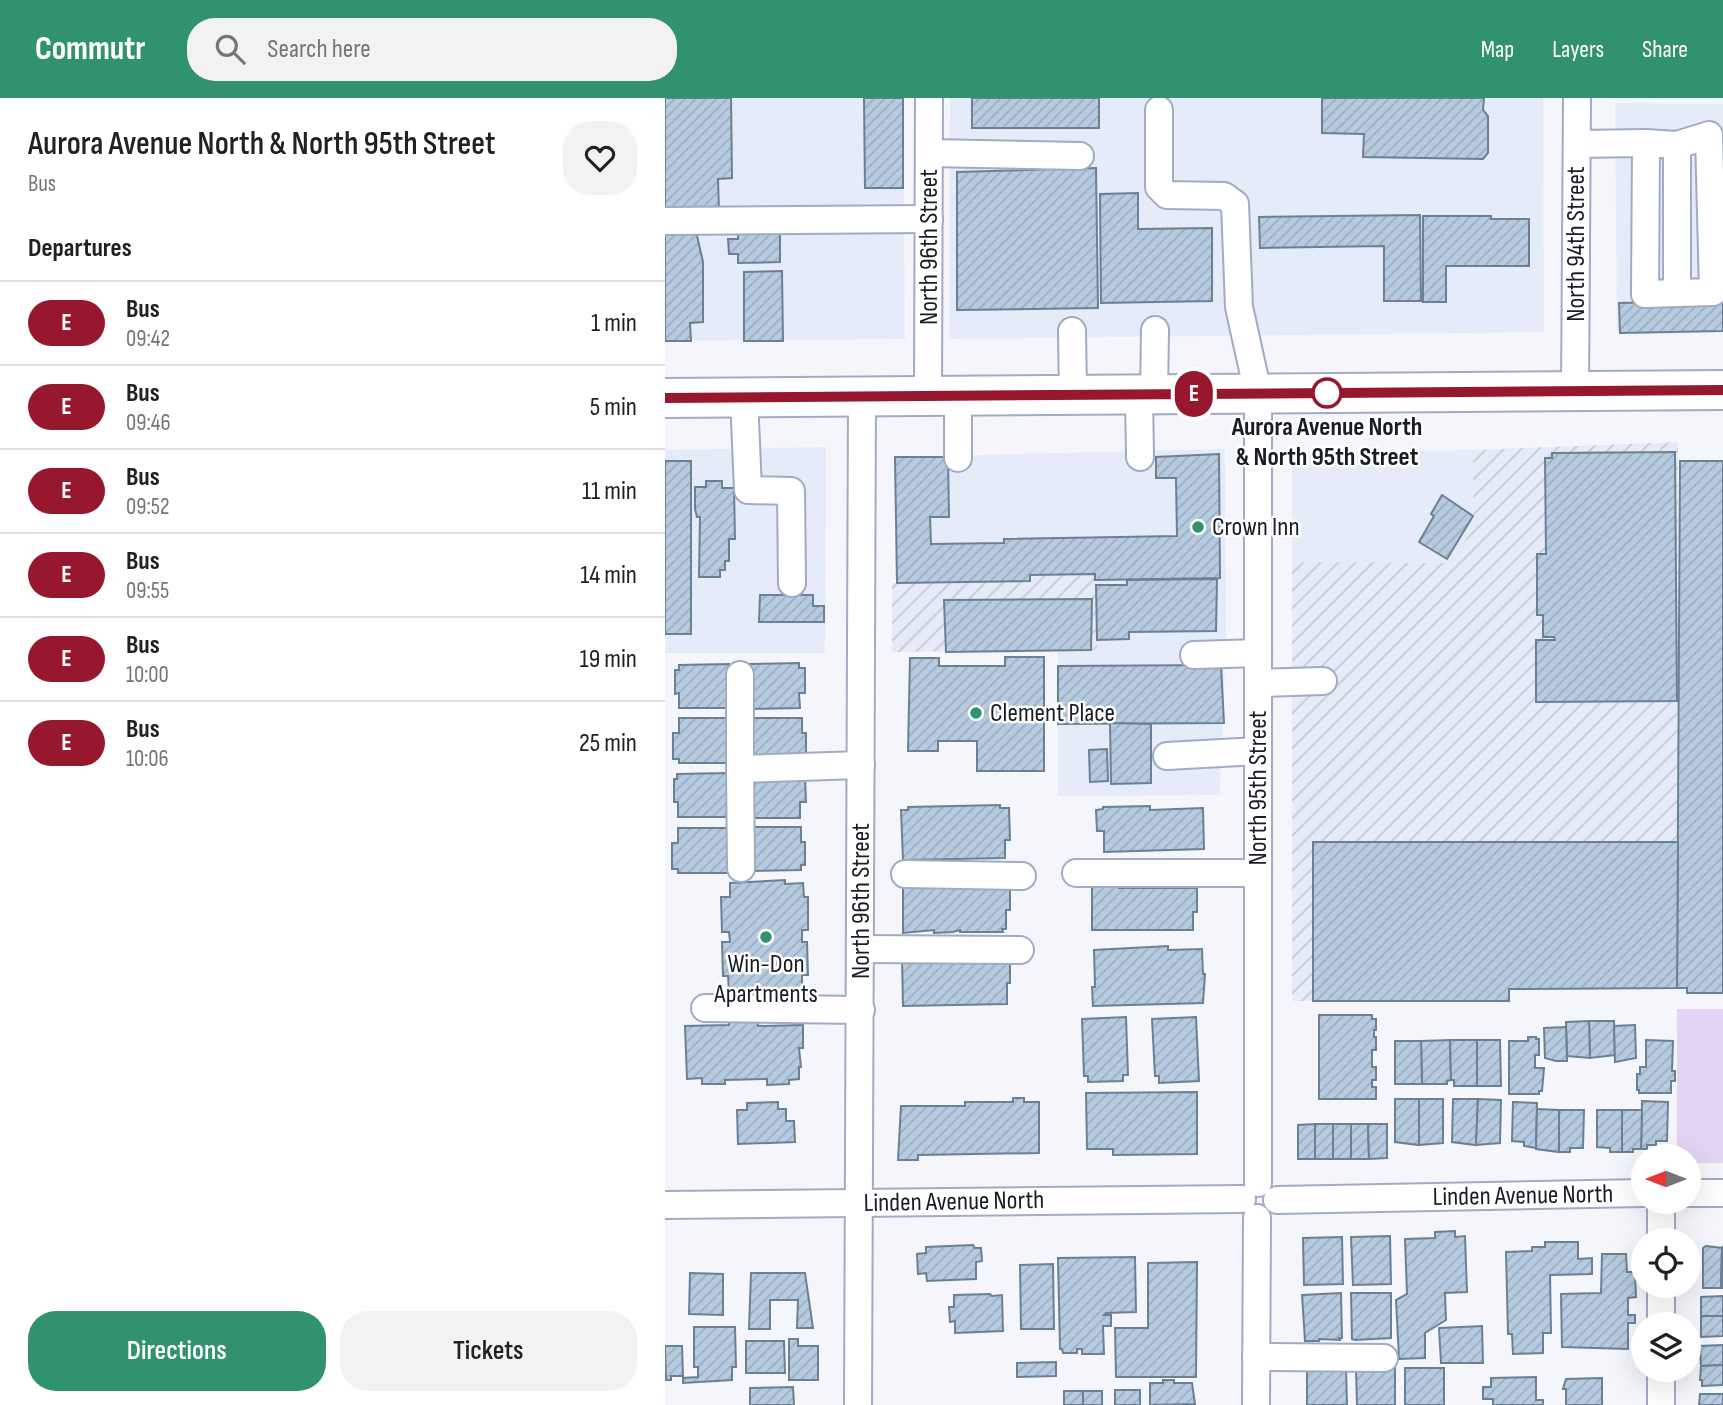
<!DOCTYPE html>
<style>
:root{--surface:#fff;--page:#f2f2f2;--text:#202124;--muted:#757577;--line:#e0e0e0;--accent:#31936d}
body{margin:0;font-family:"Sofia Sans Condensed",sans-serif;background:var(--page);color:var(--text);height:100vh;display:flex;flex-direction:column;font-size:26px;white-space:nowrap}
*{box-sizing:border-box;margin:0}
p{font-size:23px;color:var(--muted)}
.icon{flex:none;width:38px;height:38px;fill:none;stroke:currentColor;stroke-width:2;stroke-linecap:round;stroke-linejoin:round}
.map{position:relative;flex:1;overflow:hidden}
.side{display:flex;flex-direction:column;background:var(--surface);width:665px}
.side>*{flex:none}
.badge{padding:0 14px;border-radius:23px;font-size:24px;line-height:46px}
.needle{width:46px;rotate:270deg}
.controls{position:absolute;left:966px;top:1046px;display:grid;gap:14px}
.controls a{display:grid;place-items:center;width:70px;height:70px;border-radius:50%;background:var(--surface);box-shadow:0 7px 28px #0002;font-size:35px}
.map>.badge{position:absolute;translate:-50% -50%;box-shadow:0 0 0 4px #fff}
h2{padding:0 28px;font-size:26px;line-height:63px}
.round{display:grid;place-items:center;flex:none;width:74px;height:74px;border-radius:28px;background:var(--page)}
.summary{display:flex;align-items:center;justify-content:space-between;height:119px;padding:0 28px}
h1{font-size:33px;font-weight:600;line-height:52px}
.action{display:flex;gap:14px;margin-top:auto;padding:14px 28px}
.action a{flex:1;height:80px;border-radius:28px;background:var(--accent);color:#fff;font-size:28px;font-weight:600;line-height:80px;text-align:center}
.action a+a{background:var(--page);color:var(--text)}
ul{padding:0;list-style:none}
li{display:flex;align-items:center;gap:21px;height:84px;padding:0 28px;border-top:2px solid var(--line)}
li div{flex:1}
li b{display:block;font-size:26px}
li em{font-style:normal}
li .badge{min-width:77px;font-weight:700;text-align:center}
header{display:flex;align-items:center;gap:42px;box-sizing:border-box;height:98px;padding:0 35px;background:var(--accent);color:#fff}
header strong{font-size:33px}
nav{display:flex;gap:38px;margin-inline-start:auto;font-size:24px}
.search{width:490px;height:63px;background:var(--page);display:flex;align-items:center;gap:18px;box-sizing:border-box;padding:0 24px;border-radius:28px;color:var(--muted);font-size:26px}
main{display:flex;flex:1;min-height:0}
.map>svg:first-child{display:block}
.built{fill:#e5ebf8}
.industrial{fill:url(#industrial-furrows)}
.grass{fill:#e4d4f3}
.building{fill:url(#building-hatch);stroke:#6c8093;stroke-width:2}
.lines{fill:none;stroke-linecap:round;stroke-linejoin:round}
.minor-casing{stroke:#a1abc3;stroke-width:30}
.highway-casing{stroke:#a1abc3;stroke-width:42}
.minor{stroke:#fff;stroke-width:26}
.highway{stroke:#fff;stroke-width:38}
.line-casing{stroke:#fff;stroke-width:16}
.line{stroke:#96172e;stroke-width:10}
.stop-dot{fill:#fff;stroke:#96172e;stroke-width:3.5}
.poi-dot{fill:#31936d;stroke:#fff;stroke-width:2.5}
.labels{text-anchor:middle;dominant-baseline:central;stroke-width:5;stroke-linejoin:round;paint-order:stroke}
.street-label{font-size:26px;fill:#181c25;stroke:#fff}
.stop-label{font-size:26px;font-weight:bold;fill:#181c25;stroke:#fff}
.poi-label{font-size:26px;fill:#181c25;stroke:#fff;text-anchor:start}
</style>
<header>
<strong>Commutr</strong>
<div class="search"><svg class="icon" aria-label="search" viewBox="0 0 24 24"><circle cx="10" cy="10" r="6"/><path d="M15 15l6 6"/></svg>Search here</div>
<nav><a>Map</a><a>Layers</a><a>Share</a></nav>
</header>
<main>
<section class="side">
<div class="summary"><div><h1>Aurora Avenue North &amp; North 95th Street</h1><p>Bus</p></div><a class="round"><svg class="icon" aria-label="heart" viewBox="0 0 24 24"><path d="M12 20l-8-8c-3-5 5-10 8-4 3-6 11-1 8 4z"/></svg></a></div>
<h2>Departures</h2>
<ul>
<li><span class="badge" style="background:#96172e;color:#fff">E</span><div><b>Bus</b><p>09:42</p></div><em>1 min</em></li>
<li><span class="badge" style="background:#96172e;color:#fff">E</span><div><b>Bus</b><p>09:46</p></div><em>5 min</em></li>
<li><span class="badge" style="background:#96172e;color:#fff">E</span><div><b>Bus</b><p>09:52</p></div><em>11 min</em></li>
<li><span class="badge" style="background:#96172e;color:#fff">E</span><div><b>Bus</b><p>09:55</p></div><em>14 min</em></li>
<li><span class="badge" style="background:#96172e;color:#fff">E</span><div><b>Bus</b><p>10:00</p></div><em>19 min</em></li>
<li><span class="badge" style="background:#96172e;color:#fff">E</span><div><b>Bus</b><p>10:06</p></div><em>25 min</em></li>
</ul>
<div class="action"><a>Directions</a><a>Tickets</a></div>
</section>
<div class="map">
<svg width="1058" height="1307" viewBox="0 0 1058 1307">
<defs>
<pattern id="industrial-furrows" width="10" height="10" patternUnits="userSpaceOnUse" patternTransform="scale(1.75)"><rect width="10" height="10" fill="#e5ebf8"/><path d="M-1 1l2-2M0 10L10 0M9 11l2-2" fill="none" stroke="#c4c9d4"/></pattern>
<pattern id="building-hatch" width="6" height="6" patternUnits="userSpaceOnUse" patternTransform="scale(1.75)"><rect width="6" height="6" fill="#b6cbe0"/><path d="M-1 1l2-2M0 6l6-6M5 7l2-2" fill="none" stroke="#9caec0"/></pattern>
</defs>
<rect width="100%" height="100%" fill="#f4f6fb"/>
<!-- built -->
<g class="built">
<path d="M0,0H238L240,241L0,243Z"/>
<path d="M285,0H878L879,234L284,241Z"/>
<path d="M950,5L1058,6V230L952,232Z"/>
<path d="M161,349L160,555H0V352Z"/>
<path d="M560,351L561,540L555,697L393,698V554L432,552L430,477L365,478V483L232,485L230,359Z"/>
<path d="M808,352L809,431L783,465L627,464V354Z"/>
</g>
<!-- industrial -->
<g class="industrial">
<path d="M1013,344L1012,890L845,891L844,903H627V464L783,465L809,431L808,352Z"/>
<path d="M430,476L432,552L227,554V485L365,483V477Z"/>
</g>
<!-- grass -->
<path class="grass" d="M1012,911H1058V1065H1024V1059H1012Z"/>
<!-- building -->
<g class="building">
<path d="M0,0H66L67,80L53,81L54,114L0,115Z"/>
<path d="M199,0H238V90H200Z"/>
<rect x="307" y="0" width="127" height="30"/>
<path d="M657,0H819L818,12L823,18V55L818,61L698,59L699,36L657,35Z"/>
<path d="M431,70L433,210L292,212V74Z"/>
<path d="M473,95V131L547,130V203L436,205L435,96Z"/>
<path d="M755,117L756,203H719V148L595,150L594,119Z"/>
<path d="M758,118H826V121H864V168H781V204H758Z"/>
<path d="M0,129H30L38,164V224L25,225L26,243H0Z"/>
<path d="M115,133V164L73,165V156H64L63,141H73V134Z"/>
<path d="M117,173L118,243H79V174Z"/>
<path d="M1058,203V233L955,235L954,205Z"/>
<path d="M1010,354L1012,603L871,604V542H890L889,539H878V517H872V456H881L880,360H887V355Z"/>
<path d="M554,356L555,480L430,482V476L365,477V483L232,485L230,359H283L284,419H265L266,446L339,445V441L512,438L511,380H491V359Z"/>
<rect x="0" y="363" width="26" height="173"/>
<path d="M1015,363H1058V895H1022V890H1012Z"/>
<path d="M41,383H57V390H69L70,441H64V463H60V472H55V479H34L35,419H32L30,411V389H41Z"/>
<path d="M777,397L808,418L782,461L754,444L769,418L766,416Z"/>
<path d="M552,481L551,533L464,534V541L432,542L431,487H462V482Z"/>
<path d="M95,497H148V508H159V524H94Z"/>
<path d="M427,501L426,552L281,554L279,502Z"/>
<path d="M340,559H379V673H312V643H273V653H243L245,560H274V568H340Z"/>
<path d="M134,565V570H140V595H134L135,610L85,611L84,566Z"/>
<path d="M64,566L66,610H14V595L10,596V572H14V567Z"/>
<path d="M556,567L559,625L393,626V568Z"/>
<path d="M14,620H64V665H14V661H8V635H14Z"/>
<path d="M86,620H137V635H141V658L86,664Z"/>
<path d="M445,625L486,626V685L446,686Z"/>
<path d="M442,651L443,683L425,684L424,652Z"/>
<path d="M63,675L64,719H13V704H9V681H12V676Z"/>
<path d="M85,675L140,679L141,704H135V720H86Z"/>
<path d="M335,707V710H344L345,742H340V760L238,762L236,712H243V709Z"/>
<path d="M485,708V712L538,710L539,751L439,754V733H432L431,712L438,711V709Z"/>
<path d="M85,729H136V744H140V767H136V772L86,773Z"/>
<path d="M13,730H63V775H13V771H7V745H13Z"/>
<path d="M648,744H1013L1012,890L844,891V903H648Z"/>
<path d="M120,782V786L138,785L139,799H143V832H137V844H142L143,877H137V893L84,896V892L64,893L63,878H58L57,844H65L64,834H57L56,799H65V785Z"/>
<path d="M345,785V812H341V831H337L338,834H295V832L288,834L269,835V832L238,835V786Z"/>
<path d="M427,785H454V790H532V814H528V832H427Z"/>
<path d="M503,848V852L537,851L538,876H540L538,905L428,908L427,889H430L429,852Z"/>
<path d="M237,859H345V885H342V906L238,908Z"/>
<path d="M654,917H707V921H711V932H709V939H711V952H707V969H711V982H707V989H711V1001H654Z"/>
<path d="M461,919L463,977H458V983L423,984V978H419L417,921Z"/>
<path d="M531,919L534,983L494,985V978H490L487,921Z"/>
<path d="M64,922H93V928L138,927V950H134L136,969H134V981L124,982V986L102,987V981L60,982V986H37V980L22,981L20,928L64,927Z"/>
<path d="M924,923H949L950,957L925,960Z"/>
<path d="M924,923L925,960L902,958L901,924Z"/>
<path d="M970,927L971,960L950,964L949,928Z"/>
<path d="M901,929L902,963H891L880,960L879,930Z"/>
<path d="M863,939H871V941H874V957H870V970H879L877,993H874V996H844V943H863Z"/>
<path d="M785,942L786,982L782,983V986H757L756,943Z"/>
<path d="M785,942H812V988H789V982H786Z"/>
<path d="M812,942H835L836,988H812Z"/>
<path d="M981,942L1008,943L1007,973H1010V983H1006V995H974V992H972V976H975V969H981Z"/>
<path d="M730,943H756L757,986H730Z"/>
<path d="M532,994V1056L448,1057V1051H422L421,995Z"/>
<path d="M348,1000H359V1004H374V1055L253,1057V1062H233L236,1008H300V1004H348Z"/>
<path d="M730,1001H754V1047L730,1044Z"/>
<path d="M754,1001H778V1045L754,1047Z"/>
<path d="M788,1001H813L811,1047L787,1044Z"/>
<path d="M813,1001L836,1002L835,1045L811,1047Z"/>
<path d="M977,1003L1003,1004L1002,1043H991V1047H982V1051H976Z"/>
<path d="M113,1004V1011H121V1023H129L130,1044L73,1046L72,1012H82V1005Z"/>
<path d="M848,1004L872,1005L871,1050L859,1048V1044L847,1043Z"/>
<path d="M872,1011L894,1012V1054L871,1051Z"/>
<path d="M894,1012H919L918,1050H905V1054H894Z"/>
<path d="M932,1012H957V1054H945V1050L932,1049Z"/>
<path d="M957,1012H977L976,1051H968V1054H957Z"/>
<rect x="650" y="1026" width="18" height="35"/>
<path d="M650,1026V1061H633V1027Z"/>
<rect x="668" y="1026" width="18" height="35"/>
<path d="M686,1026H703L704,1061H686Z"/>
<path d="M703,1026H722V1060L704,1061Z"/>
<path d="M790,1133V1139L800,1138L802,1194L780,1195L781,1222L760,1235V1260L734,1261L731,1202L742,1196L740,1141L770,1140V1134Z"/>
<path d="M725,1138L726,1186L688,1187L686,1139Z"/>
<path d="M677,1139L678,1186L639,1187L638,1140Z"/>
<path d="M880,1144H913V1161L927,1160V1176L885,1177L886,1235H878V1255L848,1256L847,1236H843L841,1154L867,1153V1149H880Z"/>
<path d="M308,1147L310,1150H316L317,1163L311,1164V1181L262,1183L261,1175L253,1176L252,1156L261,1155V1149Z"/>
<path d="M1041,1148L1057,1150L1056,1190H1038V1150Z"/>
<path d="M1058,1148V1190H1056L1057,1150Z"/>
<path d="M937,1156H961L962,1174H970L971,1199L963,1200V1217H970V1225H963V1251L897,1249L896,1196L936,1195Z"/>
<path d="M470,1159L471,1214L441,1215L439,1217H446V1228H438L439,1256H417V1251H412V1255H398L397,1251H395L393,1160Z"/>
<path d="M532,1164L531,1279H451L450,1230H483V1165Z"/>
<path d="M388,1166L389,1231H356L355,1167Z"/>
<path d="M25,1175L58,1176V1217L24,1216Z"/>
<path d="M86,1175H140L148,1230H132L133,1202H105V1231H84Z"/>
<path d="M676,1195L677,1240H674L675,1242L654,1241V1243H640L637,1197Z"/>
<path d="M686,1195H726V1240L690,1242L687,1241Z"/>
<path d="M325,1196L327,1198L337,1197L338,1233L290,1235V1223L285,1224L284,1209H289V1197Z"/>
<path d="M1058,1198V1218H1036V1199Z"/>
<path d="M1036,1218H1058V1238L1036,1239Z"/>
<path d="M817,1228L818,1265H776L774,1230Z"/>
<path d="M29,1229H70L71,1269H67V1282L18,1285V1280L33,1279V1269H29Z"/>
<path d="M124,1241H133V1248H153V1282H124Z"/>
<path d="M81,1243H119L120,1275H81Z"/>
<path d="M1058,1247V1267L1036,1268L1035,1248Z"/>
<path d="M0,1248H17L18,1278H6V1282H1Z"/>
<path d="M391,1264V1278L352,1279V1265Z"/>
<path d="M1058,1267V1287L1037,1288V1282H1035L1036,1268Z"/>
<path d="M681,1269L682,1307H642V1270Z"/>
<path d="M730,1269V1307H692L691,1270Z"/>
<rect x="740" y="1270" width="39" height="37"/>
<path d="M871,1279V1302H878V1307H828V1301H818V1289H826V1280Z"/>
<path d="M937,1280V1307H901V1291H898L901,1281Z"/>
<path d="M498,1282H509V1285H527L530,1306L485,1307V1285H498Z"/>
<path d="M128,1289L129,1307H85V1290Z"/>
<rect x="450" y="1292" width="25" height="15"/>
<rect x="399" y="1293" width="19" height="14"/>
<rect x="418" y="1293" width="19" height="14"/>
<path d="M1035,1296H1058V1307H1034Z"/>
</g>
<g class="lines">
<defs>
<g id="minor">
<path d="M494,12V89L502,97L559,98L570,106L574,209L593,295V1085"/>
<path d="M912,46L981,45L980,196L1048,194L1044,37L1012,47L981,45"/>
<path d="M1012,47V195"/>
<path d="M264,55L415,58"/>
<path d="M0,123L264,121"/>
<path d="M407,233L408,297"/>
<path d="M910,293L912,0"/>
<path d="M474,296L475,359"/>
<path d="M489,296L490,232"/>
<path d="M263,298L264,0"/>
<path d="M293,298V360"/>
<path d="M79,299L83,392L126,393L127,485"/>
<path d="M529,557L593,555"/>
<path d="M75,577V671L196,667"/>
<path d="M593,585L658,583"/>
<path d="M502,658L593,653"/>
<path d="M75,671L76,770"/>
<path d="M411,775H593"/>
<path d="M240,776L357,778"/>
<path d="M196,851L355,852"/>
<path d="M40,910L196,912"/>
<path d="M1024,1095H1058"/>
<path d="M612,1102L978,1095"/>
<path d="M996,1104V1143"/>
<path d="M0,1107L577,1101"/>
<path d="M996,1188V1227"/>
<path d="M591,1259L719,1260"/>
<path d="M996,1272V1307"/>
<path d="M193,1307L197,298"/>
<path d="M591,1307L592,1120"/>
</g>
<path id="highway" d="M0,300L1058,292"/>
</defs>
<!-- minor casing -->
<use href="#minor" class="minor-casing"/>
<!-- highway casing -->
<use href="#highway" class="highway-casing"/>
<!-- minor -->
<use href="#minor" class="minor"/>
<!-- highway -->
<use href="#highway" class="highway"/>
</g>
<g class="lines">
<defs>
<path id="line" d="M0,300L1058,292"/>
</defs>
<!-- line casing -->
<use href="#line" class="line-casing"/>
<!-- line -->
<use href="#line" class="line"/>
</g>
<!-- markers -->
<circle class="stop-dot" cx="662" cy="295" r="14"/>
<g class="poi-dot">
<circle cx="533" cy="429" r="7"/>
<circle cx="311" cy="615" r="7"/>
<circle cx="101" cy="839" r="7"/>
</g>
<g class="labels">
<!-- street labels -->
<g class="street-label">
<text transform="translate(911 146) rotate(-90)">North 94th Street</text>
<text transform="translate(264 149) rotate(-90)">North 96th Street</text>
<text transform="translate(593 690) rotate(-90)">North 95th Street</text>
<text transform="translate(196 803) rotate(-90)">North 96th Street</text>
<text transform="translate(858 1098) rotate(-1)">Linden Avenue North</text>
<text transform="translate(289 1104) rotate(-1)">Linden Avenue North</text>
</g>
<!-- stop labels -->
<g class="stop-label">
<text x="662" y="329">Aurora Avenue North<tspan x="662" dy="30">&amp; North 95th Street</tspan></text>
</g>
<!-- poi labels -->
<g class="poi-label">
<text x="547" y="429">Crown Inn</text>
<text x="325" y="615">Clement Place</text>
<text x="101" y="866" text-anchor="middle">Win-Don<tspan x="101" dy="30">Apartments</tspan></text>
</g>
</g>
</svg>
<div class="controls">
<a><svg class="needle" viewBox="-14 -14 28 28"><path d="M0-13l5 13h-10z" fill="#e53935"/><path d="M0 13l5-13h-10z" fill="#757577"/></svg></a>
<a><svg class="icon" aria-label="locate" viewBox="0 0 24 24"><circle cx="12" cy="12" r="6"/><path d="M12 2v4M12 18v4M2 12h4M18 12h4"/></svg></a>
<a><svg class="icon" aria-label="layers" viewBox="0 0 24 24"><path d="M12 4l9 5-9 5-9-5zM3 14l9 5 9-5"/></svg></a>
</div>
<b class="badge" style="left:529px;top:296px;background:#96172e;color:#fff">E</b>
</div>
</main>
